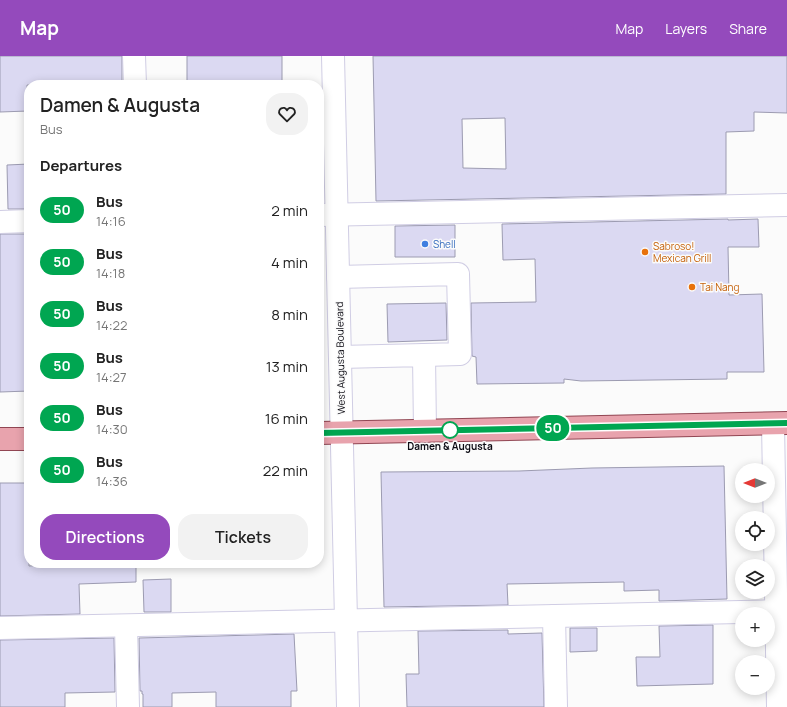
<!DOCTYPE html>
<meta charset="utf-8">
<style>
:root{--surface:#fff;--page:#f2f2f2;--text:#222;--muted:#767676;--accent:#944abc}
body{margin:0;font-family:Manrope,sans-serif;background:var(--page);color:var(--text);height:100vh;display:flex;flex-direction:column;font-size:15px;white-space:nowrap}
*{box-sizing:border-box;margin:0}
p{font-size:13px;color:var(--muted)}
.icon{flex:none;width:22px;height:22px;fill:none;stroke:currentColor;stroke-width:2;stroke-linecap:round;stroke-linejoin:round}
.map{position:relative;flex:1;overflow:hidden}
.drawer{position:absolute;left:24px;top:24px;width:300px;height:488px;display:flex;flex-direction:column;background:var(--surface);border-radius:16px;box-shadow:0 2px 10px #0003}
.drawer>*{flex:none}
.badge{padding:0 8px;border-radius:13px;font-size:14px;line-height:26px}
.needle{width:26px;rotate:270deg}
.controls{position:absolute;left:735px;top:407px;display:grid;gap:8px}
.controls a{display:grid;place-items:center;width:40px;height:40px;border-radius:50%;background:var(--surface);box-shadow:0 2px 10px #0003;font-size:20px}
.map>.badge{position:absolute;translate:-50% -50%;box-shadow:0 0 0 2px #fff}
h2{padding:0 16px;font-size:15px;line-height:36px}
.round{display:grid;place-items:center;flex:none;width:42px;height:42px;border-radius:16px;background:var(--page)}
.overview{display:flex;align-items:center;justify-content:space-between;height:68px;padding:0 16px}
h1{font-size:19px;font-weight:600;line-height:30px}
.button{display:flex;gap:8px;margin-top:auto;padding:8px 16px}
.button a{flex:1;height:46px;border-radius:16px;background:var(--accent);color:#fff;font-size:16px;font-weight:600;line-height:46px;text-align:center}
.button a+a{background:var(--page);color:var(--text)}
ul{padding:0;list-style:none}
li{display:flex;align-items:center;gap:12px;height:52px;padding:0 16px}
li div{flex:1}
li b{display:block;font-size:15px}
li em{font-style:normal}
li .badge{min-width:44px;font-weight:700;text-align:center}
header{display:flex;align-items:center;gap:24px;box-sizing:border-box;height:56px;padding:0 20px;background:var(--accent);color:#fff}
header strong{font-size:19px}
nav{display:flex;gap:22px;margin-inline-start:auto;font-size:14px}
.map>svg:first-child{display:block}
.building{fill:#dbd9f2;stroke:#9c9bb1;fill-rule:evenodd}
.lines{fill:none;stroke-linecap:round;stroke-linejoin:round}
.minor-casing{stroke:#d0cde4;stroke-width:24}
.major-casing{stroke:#914653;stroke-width:24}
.minor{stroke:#fff;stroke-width:22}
.major{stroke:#e8a3ad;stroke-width:22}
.line-casing{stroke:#fff;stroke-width:9}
.line{stroke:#00a651;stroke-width:6}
.shop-dot{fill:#3f7fe0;stroke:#fbfbfb;stroke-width:1.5}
.food-dot{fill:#e8710a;stroke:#fbfbfb;stroke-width:1.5}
.stop-dot{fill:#fff;stroke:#00a651;stroke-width:2}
.labels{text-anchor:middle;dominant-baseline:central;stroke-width:3;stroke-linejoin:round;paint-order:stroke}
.shop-label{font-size:10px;fill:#366cbe;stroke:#fbfbfb;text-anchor:start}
.food-label{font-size:10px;fill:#c56008;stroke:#fbfbfb;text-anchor:start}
.street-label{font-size:10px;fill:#0c0b13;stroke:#fbfbfb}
.stop-label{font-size:10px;font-weight:bold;fill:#0c0b13;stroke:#fbfbfb}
</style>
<header>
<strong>Map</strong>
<nav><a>Map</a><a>Layers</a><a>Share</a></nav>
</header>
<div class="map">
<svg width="787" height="651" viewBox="0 0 787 651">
<rect width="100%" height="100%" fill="#fbfbfb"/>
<!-- building -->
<g class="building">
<path d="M0,0H122V29H27L28,55L0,56Z"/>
<rect x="187" y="0" width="95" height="29"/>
<path d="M373,0H787V57L754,56V75L726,76V138L376,145ZM505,62L506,113L463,112L462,63Z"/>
<path d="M29,108V153H8L7,109Z"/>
<path d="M728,163V164L758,163L759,191H728L729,239L762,238L764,316H727V323L581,325L564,323V327L477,328L476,301L472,300L471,247L536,246L535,203L503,204L502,168Z"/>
<path d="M455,169V201H395V170Z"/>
<path d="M0,178H29V335L0,336Z"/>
<path d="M446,247L447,284L388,286L387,248Z"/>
<path d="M724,410L727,543L659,545V534L624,535V526L507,528L508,549L384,551L381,416L519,415L592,412Z"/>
<path d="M0,427H29V510L72,507H136V526L79,528L80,558L0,560Z"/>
<path d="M171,523V556H144L143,524Z"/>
<path d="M713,569V628L637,630L636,601H660L659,570Z"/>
<path d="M570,572H597V595L570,596Z"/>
<path d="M508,574V578L542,577L544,651H407L406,618H419L418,575Z"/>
<path d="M294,578L297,635H291V651H216V636L172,637V651H143V638H142V635H140L139,582Z"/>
<path d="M114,582L115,636L65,637V651H0V584Z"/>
</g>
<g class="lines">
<defs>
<g id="minor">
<path d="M134,0L135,29"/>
<path d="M333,0L348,651"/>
<path d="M319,159L787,149"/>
<path d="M0,166L29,165"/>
<path d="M338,221L458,218L460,298L424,299"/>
<path d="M340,301L424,299L425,375"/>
<path d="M773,368L778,651"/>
<path d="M554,560L556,651"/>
<path d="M126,570L128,651"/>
<path d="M0,572L787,555"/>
</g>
<g id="major">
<path d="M319,377L787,367"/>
<path d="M0,383H29"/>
</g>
</defs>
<!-- minor casing -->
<use href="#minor" class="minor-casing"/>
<!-- major casing -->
<use href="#major" class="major-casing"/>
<!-- minor -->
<use href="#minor" class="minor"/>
<!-- major -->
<use href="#major" class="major"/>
</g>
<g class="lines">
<defs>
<path id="line" d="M319,377L787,367"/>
</defs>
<!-- line casing -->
<use href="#line" class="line-casing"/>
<!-- line -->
<use href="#line" class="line"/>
</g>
<!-- markers -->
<circle class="shop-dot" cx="425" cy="188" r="4"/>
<g class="food-dot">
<circle cx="645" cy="196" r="4"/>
<circle cx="692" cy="231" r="4"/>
</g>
<circle class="stop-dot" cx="450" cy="374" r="8"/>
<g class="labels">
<!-- shop labels -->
<g class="shop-label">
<text x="433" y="188">Shell</text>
</g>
<!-- food labels -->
<g class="food-label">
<text x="653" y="190">Sabroso!<tspan x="653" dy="12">Mexican Grill</tspan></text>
<text x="700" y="231">Tai Nang</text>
</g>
<!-- street labels -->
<g class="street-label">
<text transform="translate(340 302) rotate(-91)">West Augusta Boulevard</text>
</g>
<!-- stop labels -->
<g class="stop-label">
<text x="450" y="390">Damen &amp; Augusta</text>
</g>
</g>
</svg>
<div class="controls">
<a><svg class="needle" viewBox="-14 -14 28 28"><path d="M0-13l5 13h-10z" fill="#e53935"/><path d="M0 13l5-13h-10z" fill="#767676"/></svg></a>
<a><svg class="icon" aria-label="locate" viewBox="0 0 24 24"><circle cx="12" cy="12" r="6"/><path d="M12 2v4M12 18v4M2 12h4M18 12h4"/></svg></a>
<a><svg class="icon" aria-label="layers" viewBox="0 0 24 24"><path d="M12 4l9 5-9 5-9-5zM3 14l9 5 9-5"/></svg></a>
<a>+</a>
<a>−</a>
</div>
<b class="badge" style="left:553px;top:372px;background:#00a651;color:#fff">50</b>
<section class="drawer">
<div class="overview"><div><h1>Damen &amp; Augusta</h1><p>Bus</p></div><a class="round"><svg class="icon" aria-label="heart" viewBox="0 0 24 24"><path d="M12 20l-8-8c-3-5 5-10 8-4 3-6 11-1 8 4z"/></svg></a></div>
<h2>Departures</h2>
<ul>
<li><span class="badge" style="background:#00a651;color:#fff">50</span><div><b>Bus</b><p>14:16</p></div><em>2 min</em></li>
<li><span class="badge" style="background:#00a651;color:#fff">50</span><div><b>Bus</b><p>14:18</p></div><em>4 min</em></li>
<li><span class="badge" style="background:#00a651;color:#fff">50</span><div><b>Bus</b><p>14:22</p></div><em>8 min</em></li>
<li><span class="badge" style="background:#00a651;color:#fff">50</span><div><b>Bus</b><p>14:27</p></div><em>13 min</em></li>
<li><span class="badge" style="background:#00a651;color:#fff">50</span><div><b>Bus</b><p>14:30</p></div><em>16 min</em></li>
<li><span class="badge" style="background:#00a651;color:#fff">50</span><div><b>Bus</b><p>14:36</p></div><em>22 min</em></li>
</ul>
<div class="button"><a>Directions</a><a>Tickets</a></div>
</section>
</div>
